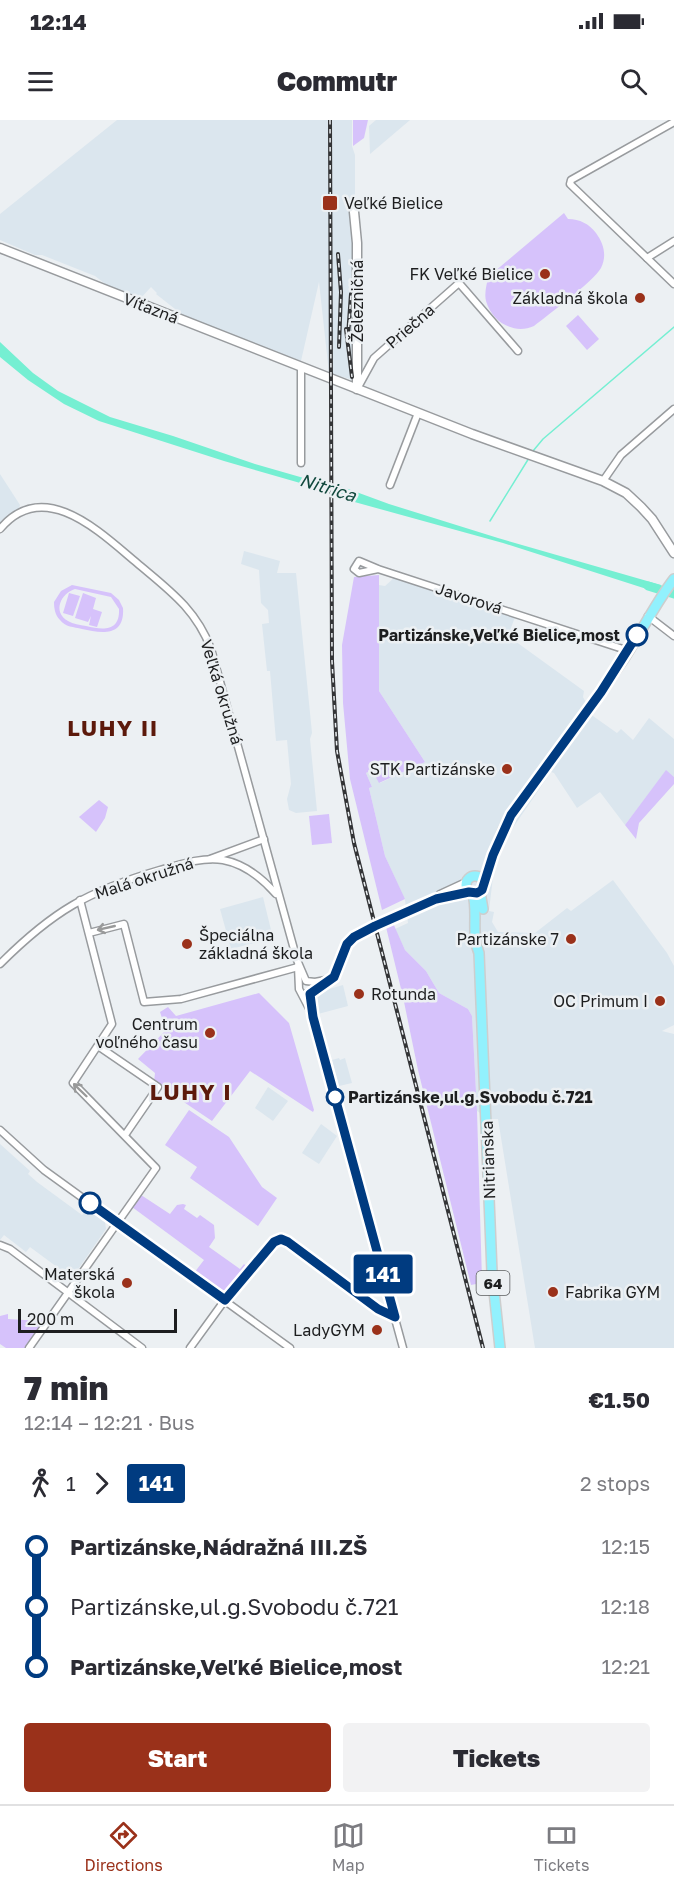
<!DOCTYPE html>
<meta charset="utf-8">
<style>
:root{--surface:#fff;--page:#f2f2f3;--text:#2b2b33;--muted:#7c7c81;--line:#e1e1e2;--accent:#9a311a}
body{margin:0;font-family:"Golos Text",sans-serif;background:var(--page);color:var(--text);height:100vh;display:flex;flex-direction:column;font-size:22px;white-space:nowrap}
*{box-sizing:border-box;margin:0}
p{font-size:20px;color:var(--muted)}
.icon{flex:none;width:33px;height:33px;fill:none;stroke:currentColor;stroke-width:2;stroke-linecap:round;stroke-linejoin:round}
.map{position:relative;height:1228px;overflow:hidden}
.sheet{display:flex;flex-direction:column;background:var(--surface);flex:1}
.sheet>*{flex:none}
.badge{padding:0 12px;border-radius:4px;font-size:21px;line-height:39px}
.scale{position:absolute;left:18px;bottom:15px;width:159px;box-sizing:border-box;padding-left:6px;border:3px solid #1d1e1f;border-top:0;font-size:16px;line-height:21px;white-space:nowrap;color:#1d1e1f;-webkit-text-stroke:4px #ecf0f3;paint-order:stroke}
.map>.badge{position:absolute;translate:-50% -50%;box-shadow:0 0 0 3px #fff}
.legs{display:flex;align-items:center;gap:9px;height:66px;padding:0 24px;font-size:20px}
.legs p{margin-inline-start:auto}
.headline{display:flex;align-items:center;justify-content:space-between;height:102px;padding:0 24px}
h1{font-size:33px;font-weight:800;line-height:45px}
.cta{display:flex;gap:12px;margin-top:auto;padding:12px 24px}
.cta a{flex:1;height:69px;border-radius:6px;background:var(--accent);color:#fff;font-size:24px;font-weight:800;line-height:69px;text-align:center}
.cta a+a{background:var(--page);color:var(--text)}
ul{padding:0 24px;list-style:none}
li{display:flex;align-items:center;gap:21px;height:60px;font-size:22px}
li i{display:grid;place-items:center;width:9px;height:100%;margin:0 8px;background:currentColor}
li i::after{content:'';width:15px;height:15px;margin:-8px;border:4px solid;border-radius:50%;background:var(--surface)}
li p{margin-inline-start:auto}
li:first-child i{background:linear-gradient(#0000 50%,currentColor 0)}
li:last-child i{background:linear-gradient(currentColor 50%,#0000 0)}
.status{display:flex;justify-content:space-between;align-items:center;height:42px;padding:0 30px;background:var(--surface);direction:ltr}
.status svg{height:16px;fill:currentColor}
header{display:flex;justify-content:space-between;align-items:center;height:78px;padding:0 24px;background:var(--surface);font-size:27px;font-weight:800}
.dock{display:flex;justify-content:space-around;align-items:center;height:84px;border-top:2px solid var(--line);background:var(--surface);font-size:16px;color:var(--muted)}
.dock a{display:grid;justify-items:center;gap:3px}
.dock .active{color:var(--accent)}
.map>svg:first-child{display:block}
.built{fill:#dbe6ee}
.green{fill:#d6c2fb;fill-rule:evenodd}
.water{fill:#75efd2}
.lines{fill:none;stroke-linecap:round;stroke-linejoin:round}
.stream{stroke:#75efd2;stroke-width:1.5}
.river{stroke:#75efd2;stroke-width:9}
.street-casing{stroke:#989b9e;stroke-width:9}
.secondary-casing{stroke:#989b9e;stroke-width:11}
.primary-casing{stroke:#cdcece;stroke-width:12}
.street{stroke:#fff;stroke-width:6}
.secondary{stroke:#fff;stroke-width:8}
.primary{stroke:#92f1fd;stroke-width:9}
.rail-casing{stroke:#333436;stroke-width:4}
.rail{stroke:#ecf0f3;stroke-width:1.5;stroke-dasharray:4.5;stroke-linecap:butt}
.oneway{stroke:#999a9a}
.line-1-casing{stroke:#fff;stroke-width:14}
.line-1{stroke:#003b80;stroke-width:9}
.poi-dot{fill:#9a311a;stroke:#ecf0f3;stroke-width:2}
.stop-1-dot{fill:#fff;stroke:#003b80;stroke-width:3}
.labels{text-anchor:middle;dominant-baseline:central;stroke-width:5;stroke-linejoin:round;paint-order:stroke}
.shield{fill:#ecf0f3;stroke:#5b5d5f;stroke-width:1.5}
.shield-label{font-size:15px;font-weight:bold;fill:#1d1e1f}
.poi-label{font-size:16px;fill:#1d1e1f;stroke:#ecf0f3;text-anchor:end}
.street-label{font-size:16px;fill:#1d1e1f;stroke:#ecf0f3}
.stop-label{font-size:16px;font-weight:bold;fill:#1d1e1f;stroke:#ecf0f3;text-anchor:end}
.water-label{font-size:18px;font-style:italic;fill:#11483d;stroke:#ecf0f3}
.district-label{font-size:22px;font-weight:bold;letter-spacing:1.5px;fill:#5c190b;stroke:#ecf0f3}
</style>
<div class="status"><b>12:14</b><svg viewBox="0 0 49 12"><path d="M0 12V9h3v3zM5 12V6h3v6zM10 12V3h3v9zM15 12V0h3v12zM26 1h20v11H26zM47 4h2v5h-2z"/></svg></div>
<header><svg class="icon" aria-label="menu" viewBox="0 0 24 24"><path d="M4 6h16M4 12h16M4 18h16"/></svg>Commutr<svg class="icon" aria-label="search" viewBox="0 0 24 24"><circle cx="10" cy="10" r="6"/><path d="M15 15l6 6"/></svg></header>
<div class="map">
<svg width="674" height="1228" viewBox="0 0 674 1228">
<rect width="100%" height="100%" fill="#ecf0f3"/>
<!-- built -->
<g class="built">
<path d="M117,0H352V26L355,35V124L353,260L329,253L319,162L301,241L184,196L156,174L157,173L151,167L140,179L108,166L95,156L42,135H35L0,120V94Z"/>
<path d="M376,0H410L370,34L369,6Z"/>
<path d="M0,354L20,385L18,391L0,404Z"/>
<path d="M244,431L280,441L277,453H296L312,613L310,619L317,691L296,693L289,690L287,679L291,664L287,620L276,621L270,551H267L262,504L269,503L268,490L261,483L259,450L241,444Z"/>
<path d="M395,457L515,497L508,516L584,571L583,577L593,596L617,613L621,609L633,620L649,598L674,619V657L666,651L625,705L600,672L577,688L554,653L551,652L510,712L501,730L494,748L489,791L494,792L492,802L498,812L535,813L567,788L571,791L613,760L667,833L674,846V905L662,911L674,914V1228H535L498,999H490L477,991L472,896L468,889L439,873L426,851L405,830L395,809L408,803L405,780L385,736L369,668L372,667L366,653L372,650L380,663L425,642L379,571V465L385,466Z"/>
<path d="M263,777L273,818L231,829L220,789Z"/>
<path d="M343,865L348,886L318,894L314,878L315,873Z"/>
<path d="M339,938L340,940L345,938L352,963L339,966L332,940Z"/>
<path d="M268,967L288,981L273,1001L255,988Z"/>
<path d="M321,1004L337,1016L319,1044L302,1033Z"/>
<path d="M0,1024L30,1051L28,1054L37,1062L82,1095L84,1093L86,1094L89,1090L105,1102L106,1109L72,1158L30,1127L26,1132L4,1115L0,1120Z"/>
</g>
<!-- green -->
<g class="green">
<path d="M353,0H368L364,18L353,26Z"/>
<path d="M564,93L568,99C580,99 589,104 596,113C604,124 607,136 601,148C593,162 549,194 534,206C514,215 492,202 486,181C484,173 487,164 488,157Z"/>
<path d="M578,195L599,219L587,230L566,206Z"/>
<path d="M379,455V571L425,642L379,663L372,650L366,653L372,667L369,668L385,736L405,779L382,790L350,659L343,583L342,525L354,457Z"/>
<path d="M72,465L111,473L119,480L123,488C125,518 100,513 82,509C74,507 65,507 60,500C55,495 54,488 54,482L61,471ZM75,469L111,477L119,489C120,512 103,510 86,506C80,505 73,504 68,501C52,492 61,473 75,469Z"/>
<path d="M69,473L80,476L73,496L63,493Z"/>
<path d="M83,473L96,478L93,489L102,492L97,507L89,505L91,496L88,502L75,498Z"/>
<path d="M666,650L674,657V664L639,703L636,719L625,705Z"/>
<path d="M99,680L108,687L105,698L96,712L79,697Z"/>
<path d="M329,694L332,723L312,725L309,696Z"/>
<path d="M393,803L405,830L426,851L439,873L468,889L472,896L477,991L482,1160L481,1163L471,1165L418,950L403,877L386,807Z"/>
<path d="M259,873L289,903L314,990L313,992L250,951L212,1001L154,962L155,953L138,939L166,910L160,892L168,887L176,896Z"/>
<path d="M189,990L229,1017L262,1067L277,1078L258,1106L190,1058L197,1047L165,1025Z"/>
<path d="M141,1075L170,1094L177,1085L183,1084L186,1085L184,1089L197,1098L200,1095L214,1105L215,1118L209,1127L240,1149L244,1144L247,1147L226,1171H219L194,1153L204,1140L132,1087Z"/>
<path d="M8,1194V1199L41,1201L42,1198L44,1200L25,1228H6L0,1224V1196Z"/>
</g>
<!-- water -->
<g class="water">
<path d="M0,222L33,253L58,271L110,297L173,316L255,344L328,365V371L224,341L99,301L64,284L28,260L0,237Z"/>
<path d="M340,366L389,384L498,418L661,465L656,472L503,423L340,378Z"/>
</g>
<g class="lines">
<!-- stream -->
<g class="stream">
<path d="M533,331L543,319L674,207"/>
<path d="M490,401L529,338"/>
</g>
<!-- river -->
<g class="river">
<path d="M318,365L350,375"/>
<path d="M648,466L674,474"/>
</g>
<defs>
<g id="street">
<path d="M674,2L571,60L570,64L674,164"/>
<path d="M647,138L674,121"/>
<path d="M357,269L374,238L459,163L518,231"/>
<path d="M301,343V247"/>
<path d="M603,361L621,335L674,289"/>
<path d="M390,365L418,293"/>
<path d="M0,409C44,356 101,413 137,443C169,470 196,489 211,529L297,840L306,861L315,862L331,859"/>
<path d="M378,449L359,453L354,449L359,441L378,449L629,531"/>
<path d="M648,496L674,516"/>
<path d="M210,739L264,719"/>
<path d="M436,779L440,774L466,762"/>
<path d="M89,813L124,804L144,882L181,879L298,847"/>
<path d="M0,844C53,791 88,771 160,750C181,744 202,737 223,740C245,744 262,758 276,774"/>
<path d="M298,846L299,869L310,890"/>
<path d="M303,874H310L334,857L347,824L354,817L375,806L436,779L469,772"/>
<path d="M310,874L312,895L403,1228"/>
<path d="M98,926L158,967L125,1015"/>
<path d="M0,1010L44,1050L290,1228"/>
<path d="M0,1125L10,1129L142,1228"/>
<path d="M29,1228L156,1048L73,963L112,904L80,780"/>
<path d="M190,1228L230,1173L274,1122L281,1119L288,1122L378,1189L395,1197"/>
</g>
<g id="secondary">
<path d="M354,92L357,123V269"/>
<path d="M0,128L472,314L603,361L626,373L641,387L652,399L674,433"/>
</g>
<g id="primary">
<circle cx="475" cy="765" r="9"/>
<path d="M483,762L503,710L511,695C550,643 588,591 625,537C642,511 655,484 674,459"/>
<path d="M480,772L483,789"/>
<path d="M473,774C478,793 471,815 479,833L492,1152L500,1228"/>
</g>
</defs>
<!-- street casing -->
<use href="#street" class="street-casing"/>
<!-- secondary casing -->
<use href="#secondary" class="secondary-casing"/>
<!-- primary casing -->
<use href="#primary" class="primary-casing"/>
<!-- street -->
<use href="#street" class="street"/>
<!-- secondary -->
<use href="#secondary" class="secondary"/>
<!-- primary -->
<use href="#primary" class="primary"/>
<defs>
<g id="rail">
<path d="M330,0L332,541L337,631L354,723L483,1228"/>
<path d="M338,134L341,172L339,227"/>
<path d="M346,209L352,257"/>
<path d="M348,216L351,174"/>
</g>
</defs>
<!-- rail casing -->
<use href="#rail" class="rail-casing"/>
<!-- rail -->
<use href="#rail" class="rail"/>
</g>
<!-- one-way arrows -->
<defs><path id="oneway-shaft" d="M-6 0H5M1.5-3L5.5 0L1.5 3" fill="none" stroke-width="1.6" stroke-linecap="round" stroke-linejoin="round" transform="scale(1.5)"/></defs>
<g class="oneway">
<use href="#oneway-shaft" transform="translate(106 808) rotate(167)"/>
<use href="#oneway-shaft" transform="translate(80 970) rotate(-136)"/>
</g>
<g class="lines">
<defs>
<path id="line-1" d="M90,1083L225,1180L274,1122L281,1119L288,1122L378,1189L395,1197L313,897L310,874L334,857L347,824L354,817L375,806L436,779L469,772L477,773L482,770L493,735L511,695L601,572L637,515"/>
</defs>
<!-- line-1 casing -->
<use href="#line-1" class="line-1-casing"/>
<!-- line-1 -->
<use href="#line-1" class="line-1"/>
</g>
<!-- markers -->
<g class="poi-dot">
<rect x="322" y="75" width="16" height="16" rx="3"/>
<circle cx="545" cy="154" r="6"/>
<circle cx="640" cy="178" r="6"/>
<circle cx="507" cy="649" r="6"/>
<circle cx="571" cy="819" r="6"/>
<circle cx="187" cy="824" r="6"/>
<circle cx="359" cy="874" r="6"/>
<circle cx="660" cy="881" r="6"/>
<circle cx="210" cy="913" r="6"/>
<circle cx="127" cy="1163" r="6"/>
<circle cx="553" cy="1172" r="6"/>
<circle cx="377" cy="1210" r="6"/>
</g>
<g class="stop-1-dot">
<circle cx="637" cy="515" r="10"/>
<circle cx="335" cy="977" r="8"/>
<circle cx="90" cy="1083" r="10"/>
</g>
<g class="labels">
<!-- shield labels -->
<rect class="shield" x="476.5" y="1151" width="33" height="24" rx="4.5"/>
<g class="shield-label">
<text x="493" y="1163">64</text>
</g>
<!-- poi labels -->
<g class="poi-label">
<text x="344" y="83" text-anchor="start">Veľké Bielice</text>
<text x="533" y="154">FK Veľké Bielice</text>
<text x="628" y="178">Základná škola</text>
<text x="495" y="649">STK Partizánske</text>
<text x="199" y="815" text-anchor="start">Špeciálna<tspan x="199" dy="18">základná škola</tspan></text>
<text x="559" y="819">Partizánske 7</text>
<text x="371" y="874" text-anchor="start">Rotunda</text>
<text x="648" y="881">OC Primum I</text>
<text x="198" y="904">Centrum<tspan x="198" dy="18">voľného času</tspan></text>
<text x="115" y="1154">Materská<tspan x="115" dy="18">škola</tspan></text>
<text x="565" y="1172" text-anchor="start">Fabrika GYM</text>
<text x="365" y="1210">LadyGYM</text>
</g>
<!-- street labels -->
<g class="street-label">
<text transform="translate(357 181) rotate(-90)">Železničná</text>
<text transform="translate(151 188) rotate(21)">Víťazná</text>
<text transform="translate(410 206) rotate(-41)">Priečna</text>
<text transform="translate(469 478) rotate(18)">Javorová</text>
<text transform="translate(222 572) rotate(73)">Veľká okružná</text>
<text transform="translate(144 758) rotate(-18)">Malá okružná</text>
<text transform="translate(488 1040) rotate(-92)">Nitrianska</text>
</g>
<!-- stop labels -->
<g class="stop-label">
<text x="620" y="515">Partizánske,Veľké Bielice,most</text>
<text x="348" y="977" text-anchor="start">Partizánske,ul.g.Svobodu č.721</text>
</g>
<!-- water labels -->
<g class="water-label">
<text transform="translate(328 367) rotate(17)">Nitrica</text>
</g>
<!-- district labels -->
<g class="district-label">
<text x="113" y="607">LUHY II</text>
<text x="191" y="971">LUHY I</text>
</g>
</g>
</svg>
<div class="scale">200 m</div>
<b class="badge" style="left:383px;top:1154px;background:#003b80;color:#fff">141</b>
</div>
<section class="sheet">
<div class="headline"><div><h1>7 min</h1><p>12:14 – 12:21 · Bus</p></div><b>€1.50</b></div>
<div class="legs"><svg class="icon" aria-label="walk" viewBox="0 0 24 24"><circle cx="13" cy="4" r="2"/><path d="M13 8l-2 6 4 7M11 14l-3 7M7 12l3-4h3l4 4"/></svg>1<svg class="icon" aria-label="forward" viewBox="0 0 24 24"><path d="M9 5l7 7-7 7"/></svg><b class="badge" style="background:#003b80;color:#fff">141</b><p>2 stops</p></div>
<ul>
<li><i style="color:#003b80"></i><b>Partizánske,Nádražná III.ZŠ</b><p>12:15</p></li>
<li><i style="color:#003b80"></i><span>Partizánske,ul.g.Svobodu č.721</span><p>12:18</p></li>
<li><i style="color:#003b80"></i><b>Partizánske,Veľké Bielice,most</b><p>12:21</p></li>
</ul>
<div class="cta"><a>Start</a><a>Tickets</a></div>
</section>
<nav class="dock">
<a class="active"><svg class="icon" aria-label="directions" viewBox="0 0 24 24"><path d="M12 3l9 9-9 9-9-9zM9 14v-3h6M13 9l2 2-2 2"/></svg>Directions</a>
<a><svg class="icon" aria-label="map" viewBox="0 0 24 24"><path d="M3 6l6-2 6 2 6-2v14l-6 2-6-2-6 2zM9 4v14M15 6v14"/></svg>Map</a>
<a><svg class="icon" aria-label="tickets" viewBox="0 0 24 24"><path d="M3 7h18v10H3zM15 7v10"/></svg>Tickets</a>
</nav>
